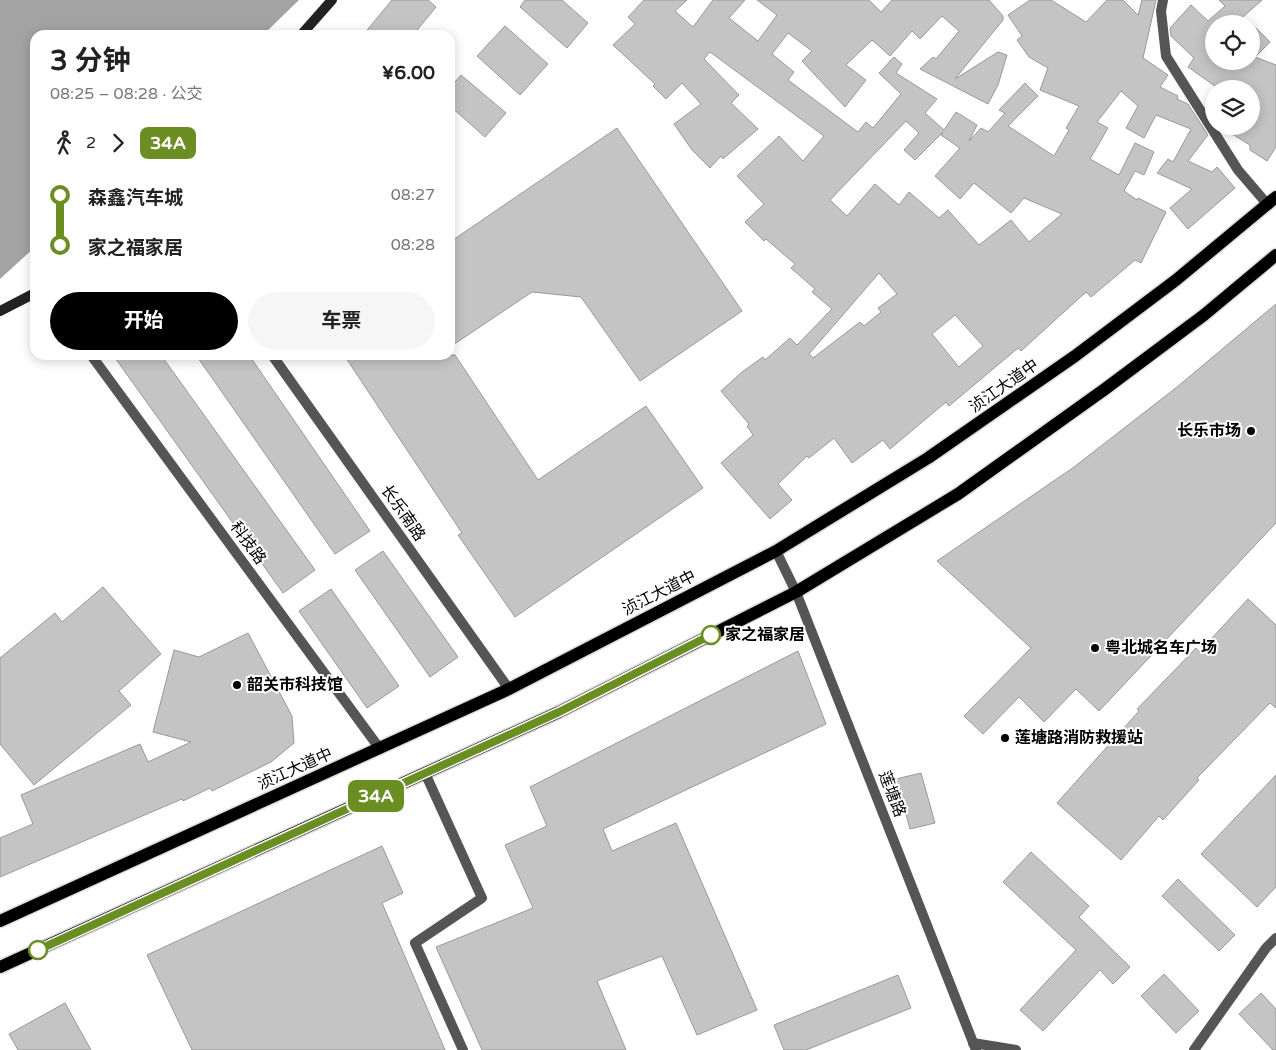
<!DOCTYPE html>
<html lang="zh">
<meta charset="utf-8">
<style>
:root{--surface:#fff;--page:#f6f6f6;--text:#222;--muted:#767676;--accent:#000}
body{margin:0;font-family:"Varela Round","Noto Sans SC",sans-serif;background:var(--page);color:var(--text);height:100vh;display:flex;flex-direction:column;font-size:19px;white-space:nowrap}
*{box-sizing:border-box;margin:0}
p{font-size:16px;color:var(--muted)}
.icon{flex:none;width:28px;height:28px;fill:none;stroke:currentColor;stroke-width:2;stroke-linecap:round;stroke-linejoin:round}
.map{position:relative;flex:1;overflow:hidden}
.panel{position:absolute;left:30px;top:30px;width:425px;height:330px;display:flex;flex-direction:column;background:var(--surface);border-radius:15px;box-shadow:0 2px 12px #0003}
.panel>*{flex:none}
.badge{padding:0 10px;border-radius:8px;font-size:18px;line-height:32px}
.buttons{position:absolute;left:1205px;top:15px;display:grid;gap:10px}
.buttons a{display:grid;place-items:center;width:55px;height:55px;border-radius:50%;background:var(--surface);box-shadow:0 2px 12px #0003;font-size:25px}
.map>.badge{position:absolute;translate:-50% -50%;box-shadow:0 0 0 2px #fff}
.legs{display:flex;align-items:center;gap:8px;height:55px;padding:0 20px;font-size:16px}
.legs p{margin-inline-start:auto}
.head{display:flex;align-items:center;justify-content:space-between;height:85px;padding:0 20px}
h1{font-size:28px;font-weight:700;line-height:38px}
.primary-button{display:flex;gap:10px;margin-top:auto;padding:10px 20px}
.primary-button a{flex:1;height:58px;border-radius:30px;background:var(--accent);color:#fff;font-size:20px;font-weight:700;line-height:58px;text-align:center}
.primary-button a+a{background:var(--page);color:var(--text)}
ul{padding:0 20px;list-style:none}
li{display:flex;align-items:center;gap:18px;height:50px;font-size:19px}
li i{display:grid;place-items:center;width:8px;height:100%;margin:0 6px;background:currentColor}
li i::after{content:'';width:12px;height:12px;margin:-6px;border:4px solid;border-radius:50%;background:var(--surface)}
li p{margin-inline-start:auto}
li:first-child i{background:linear-gradient(#0000 50%,currentColor 0)}
li:last-child i{background:linear-gradient(currentColor 50%,#0000 0)}
.map>svg:first-child{display:block}
.water{fill:#a3a3a3}
.building{fill:#c4c4c4;stroke:#999;fill-rule:evenodd}
.lines{fill:none;stroke-linecap:round;stroke-linejoin:round}
.primary-casing{stroke:#dbdbdb;stroke-width:15}
.street{stroke:#555;stroke-width:10}
.secondary{stroke:#222;stroke-width:10}
.primary{stroke:#000;stroke-width:12}
.line-1-casing{stroke:#fff;stroke-width:11}
.line-1{stroke:#6b8e23;stroke-width:8}
.poi-dot{fill:#000;stroke:#fff;stroke-width:2}
.stop-1-dot{fill:#fff;stroke:#6b8e23;stroke-width:2.5}
.labels{text-anchor:middle;dominant-baseline:central;stroke-width:4;stroke-linejoin:round;paint-order:stroke}
.street-label{font-size:16px;fill:#000;stroke:#fff}
.poi-label{font-size:16px;font-weight:bold;fill:#000;stroke:#fff;text-anchor:start}
.stop-label{font-size:16px;font-weight:bold;fill:#000;stroke:#fff;text-anchor:start}
</style>
<div class="map">
<svg width="1276" height="1050" viewBox="0 0 1276 1050">
<rect width="100%" height="100%" fill="#fff"/>
<!-- water -->
<path class="water" d="M0,0H299L263,35H35V247L0,279Z"/>
<!-- building -->
<g class="building">
<path d="M392,0H428L436,7L413,35H363Z"/>
<path d="M525,0H562L588,23L567,48L520,7Z"/>
<path d="M644,0H687L675,11L693,27L713,0H745L729,18L758,41L777,15L757,0H869L881,12L892,0H989L1003,16V20L955,79L998,52L1007,55L998,85L988,104L920,69L933,57L936,59L959,31L942,16L920,39L912,31L890,56L872,40L846,65L866,80L845,107L802,61L812,51L788,33L772,54L794,72L788,80L858,132L866,122L873,128L901,94L879,73L894,57L902,64L896,73L937,99L925,113L944,130L956,112L977,125L969,141L981,128L988,132L1005,113L999,110L1025,83L1038,96L1008,126L1054,156L1069,130L1066,128L1079,106L1040,90L1048,68L1029,57L1017,40L1022,36L1008,15L1030,0H1051L1086,22L1107,0H1123L1138,15L1142,0H1156L1143,58L1168,75L1160,87L1178,96L1177,99L1188,104L1208,135L1188,161L1212,172L1217,167L1235,188L1188,229L1170,208L1192,189L1157,173L1168,159L1173,162L1191,129L1156,115L1144,138L1126,128L1138,106L1121,91L1097,122L1108,128L1090,159L1119,175L1135,143L1154,152L1144,175L1135,171L1124,191L1137,200L1138,198L1166,212L1141,263L1135,260L1091,297L1086,292L1021,351L1018,348L949,406L946,402L890,449L883,440L852,463L834,438L809,458L807,456L778,484L792,500L770,519L721,463L753,435L747,426L749,424L721,391L742,372L763,357L765,360L790,338L797,345L832,309L812,292L815,289L791,268L795,264L766,239L764,241L745,222L764,204L737,176L779,136L803,161L824,136L710,52L704,59L739,95L731,103L758,129L723,159L721,156L710,168L692,150L674,124L701,104L682,83L666,99L653,86L655,84L613,45L635,24L628,17ZM906,121L919,133L904,150L915,160L943,132L941,135L960,148L935,176L960,199L974,183L1011,213L1024,198L1062,214L1029,242L1011,220L979,245L948,210L939,218L909,192L899,205L875,184L847,216L830,200ZM879,273L897,294L878,308L881,312L864,326L860,322L813,358L809,354ZM955,315L983,346L959,367L932,334Z"/>
<path d="M1219,0H1262L1235,24H1214V61H1251V23L1270,42L1255,57L1276,65V147L1267,161L1250,150V145L1219,126H1251V89H1219L1188,67L1194,58L1171,36L1170,28L1191,5L1208,21L1225,6Z"/>
<path d="M505,26L548,64L520,95L477,56Z"/>
<path d="M461,75L506,113L485,137L450,106V88Z"/>
<path d="M617,128L742,311L640,381L581,297L532,292L450,347V242Z"/>
<path d="M1276,304V523L1099,711L1076,689L1044,722L1019,697L983,734L964,716L1031,648L937,561L1074,467L1177,387Z"/>
<path d="M113,355H161L315,570L283,593Z"/>
<path d="M196,355H249L370,531L335,554Z"/>
<path d="M344,355H455L538,480L646,406L703,488L515,617L458,535L462,533Z"/>
<path d="M383,551L458,657L430,677L355,570Z"/>
<path d="M103,587L161,654L119,691L131,705L34,785L0,744V658L55,613L62,622Z"/>
<path d="M331,589L399,686L367,708L299,611Z"/>
<path d="M1248,599L1276,625V708L1270,703L1197,778L1199,780L1163,820L1159,816L1121,860L1057,803L1139,711L1137,709L1196,648L1199,652Z"/>
<path d="M248,633L292,716L294,743L271,762L212,791L210,788L183,801L182,799L0,877V838L33,824L21,795L140,744L148,762L191,742L153,732L174,650L199,657Z"/>
<path d="M798,651L826,724L603,829L612,851L676,823L757,1010L697,1035L662,956L597,981L626,1050H482L436,947L533,908L505,845L547,826L530,787Z"/>
<path d="M921,773L935,823L910,829L896,779Z"/>
<path d="M1276,775V887L1257,907L1201,854Z"/>
<path d="M382,846L403,893L382,903L445,1050H192L147,955Z"/>
<path d="M1031,852L1089,906L1079,917L1130,967L1113,984L1100,970L1043,1031L1020,1010L1076,950L1003,882Z"/>
<path d="M1178,879L1235,935L1219,951L1162,896Z"/>
<path d="M1164,974L1199,1011L1176,1033L1141,996Z"/>
<path d="M898,975L911,1008L806,1050H784L774,1025Z"/>
<path d="M1261,993L1276,1009V1050H1273L1239,1014Z"/>
<path d="M65,1003L91,1050H18L9,1034Z"/>
</g>
<g class="lines">
<defs>
<g id="primary">
<path d="M0,921L509,689L776,551L928,458L1075,356L1176,280L1276,197"/>
<path d="M0,967L559,712L796,592L958,494L1105,389L1204,315L1276,255"/>
</g>
</defs>
<!-- primary casing -->
<use href="#primary" class="primary-casing"/>
<!-- street -->
<g class="street">
<path d="M1163,0L1161,11L1166,56L1238,170L1268,205"/>
<path d="M91,355L380,749"/>
<path d="M272,355L509,689"/>
<path d="M776,551L796,592L976,1050"/>
<path d="M425,773L482,898L415,943L463,1050"/>
<path d="M973,1043L1016,1050"/>
<path d="M1194,1050L1266,948L1276,938"/>
</g>
<!-- secondary -->
<g class="secondary">
<path d="M301,35L332,0"/>
<path d="M0,311L35,293"/>
</g>
<!-- primary -->
<use href="#primary" class="primary"/>
</g>
<g class="lines">
<defs>
<path id="line-1" d="M38,950L559,712L711,635"/>
</defs>
<!-- line-1 casing -->
<use href="#line-1" class="line-1-casing"/>
<!-- line-1 -->
<use href="#line-1" class="line-1"/>
</g>
<!-- markers -->
<g class="poi-dot">
<circle cx="1251" cy="431" r="5"/>
<circle cx="1095" cy="648" r="5"/>
<circle cx="237" cy="685" r="5"/>
<circle cx="1005" cy="738" r="5"/>
</g>
<g class="stop-1-dot">
<circle cx="711" cy="635" r="9"/>
<circle cx="38" cy="950" r="9"/>
</g>
<g class="labels">
<!-- street labels -->
<g class="street-label">
<text transform="translate(1004 386) rotate(-35)">浈江大道中</text>
<text transform="translate(403 513) rotate(55)">长乐南路</text>
<text transform="translate(248 543) rotate(54)">科技路</text>
<text transform="translate(659 593) rotate(-27)">浈江大道中</text>
<text transform="translate(295 769) rotate(-24)">浈江大道中</text>
<text transform="translate(892 794) rotate(69)">莲塘路</text>
</g>
<!-- poi labels -->
<g class="poi-label">
<text x="1241" y="431" text-anchor="end">长乐市场</text>
<text x="1105" y="648">粤北城名车广场</text>
<text x="247" y="685">韶关市科技馆</text>
<text x="1015" y="738">莲塘路消防救援站</text>
</g>
<!-- stop labels -->
<g class="stop-label">
<text x="725" y="635">家之福家居</text>
</g>
</g>
</svg>
<div class="buttons">
<a><svg class="icon" aria-label="locate" viewBox="0 0 24 24"><circle cx="12" cy="12" r="6"/><path d="M12 2v4M12 18v4M2 12h4M18 12h4"/></svg></a>
<a><svg class="icon" aria-label="layers" viewBox="0 0 24 24"><path d="M12 4l9 5-9 5-9-5zM3 14l9 5 9-5"/></svg></a>
</div>
<b class="badge" style="left:376px;top:796px;background:#6b8e23;color:#fff">34A</b>
<section class="panel">
<div class="head"><div><h1>3 分钟</h1><p>08:25 – 08:28 · 公交</p></div><b>¥6.00</b></div>
<div class="legs"><svg class="icon" aria-label="walk" viewBox="0 0 24 24"><circle cx="13" cy="4" r="2"/><path d="M13 8l-2 6 4 7M11 14l-3 7M7 12l3-4h3l4 4"/></svg>2<svg class="icon" aria-label="forward" viewBox="0 0 24 24"><path d="M9 5l7 7-7 7"/></svg><b class="badge" style="background:#6b8e23;color:#fff">34A</b></div>
<ul>
<li><i style="color:#6b8e23"></i><b>森鑫汽车城</b><p>08:27</p></li>
<li><i style="color:#6b8e23"></i><b>家之福家居</b><p>08:28</p></li>
</ul>
<div class="primary-button"><a>开始</a><a>车票</a></div>
</section>
</div>
